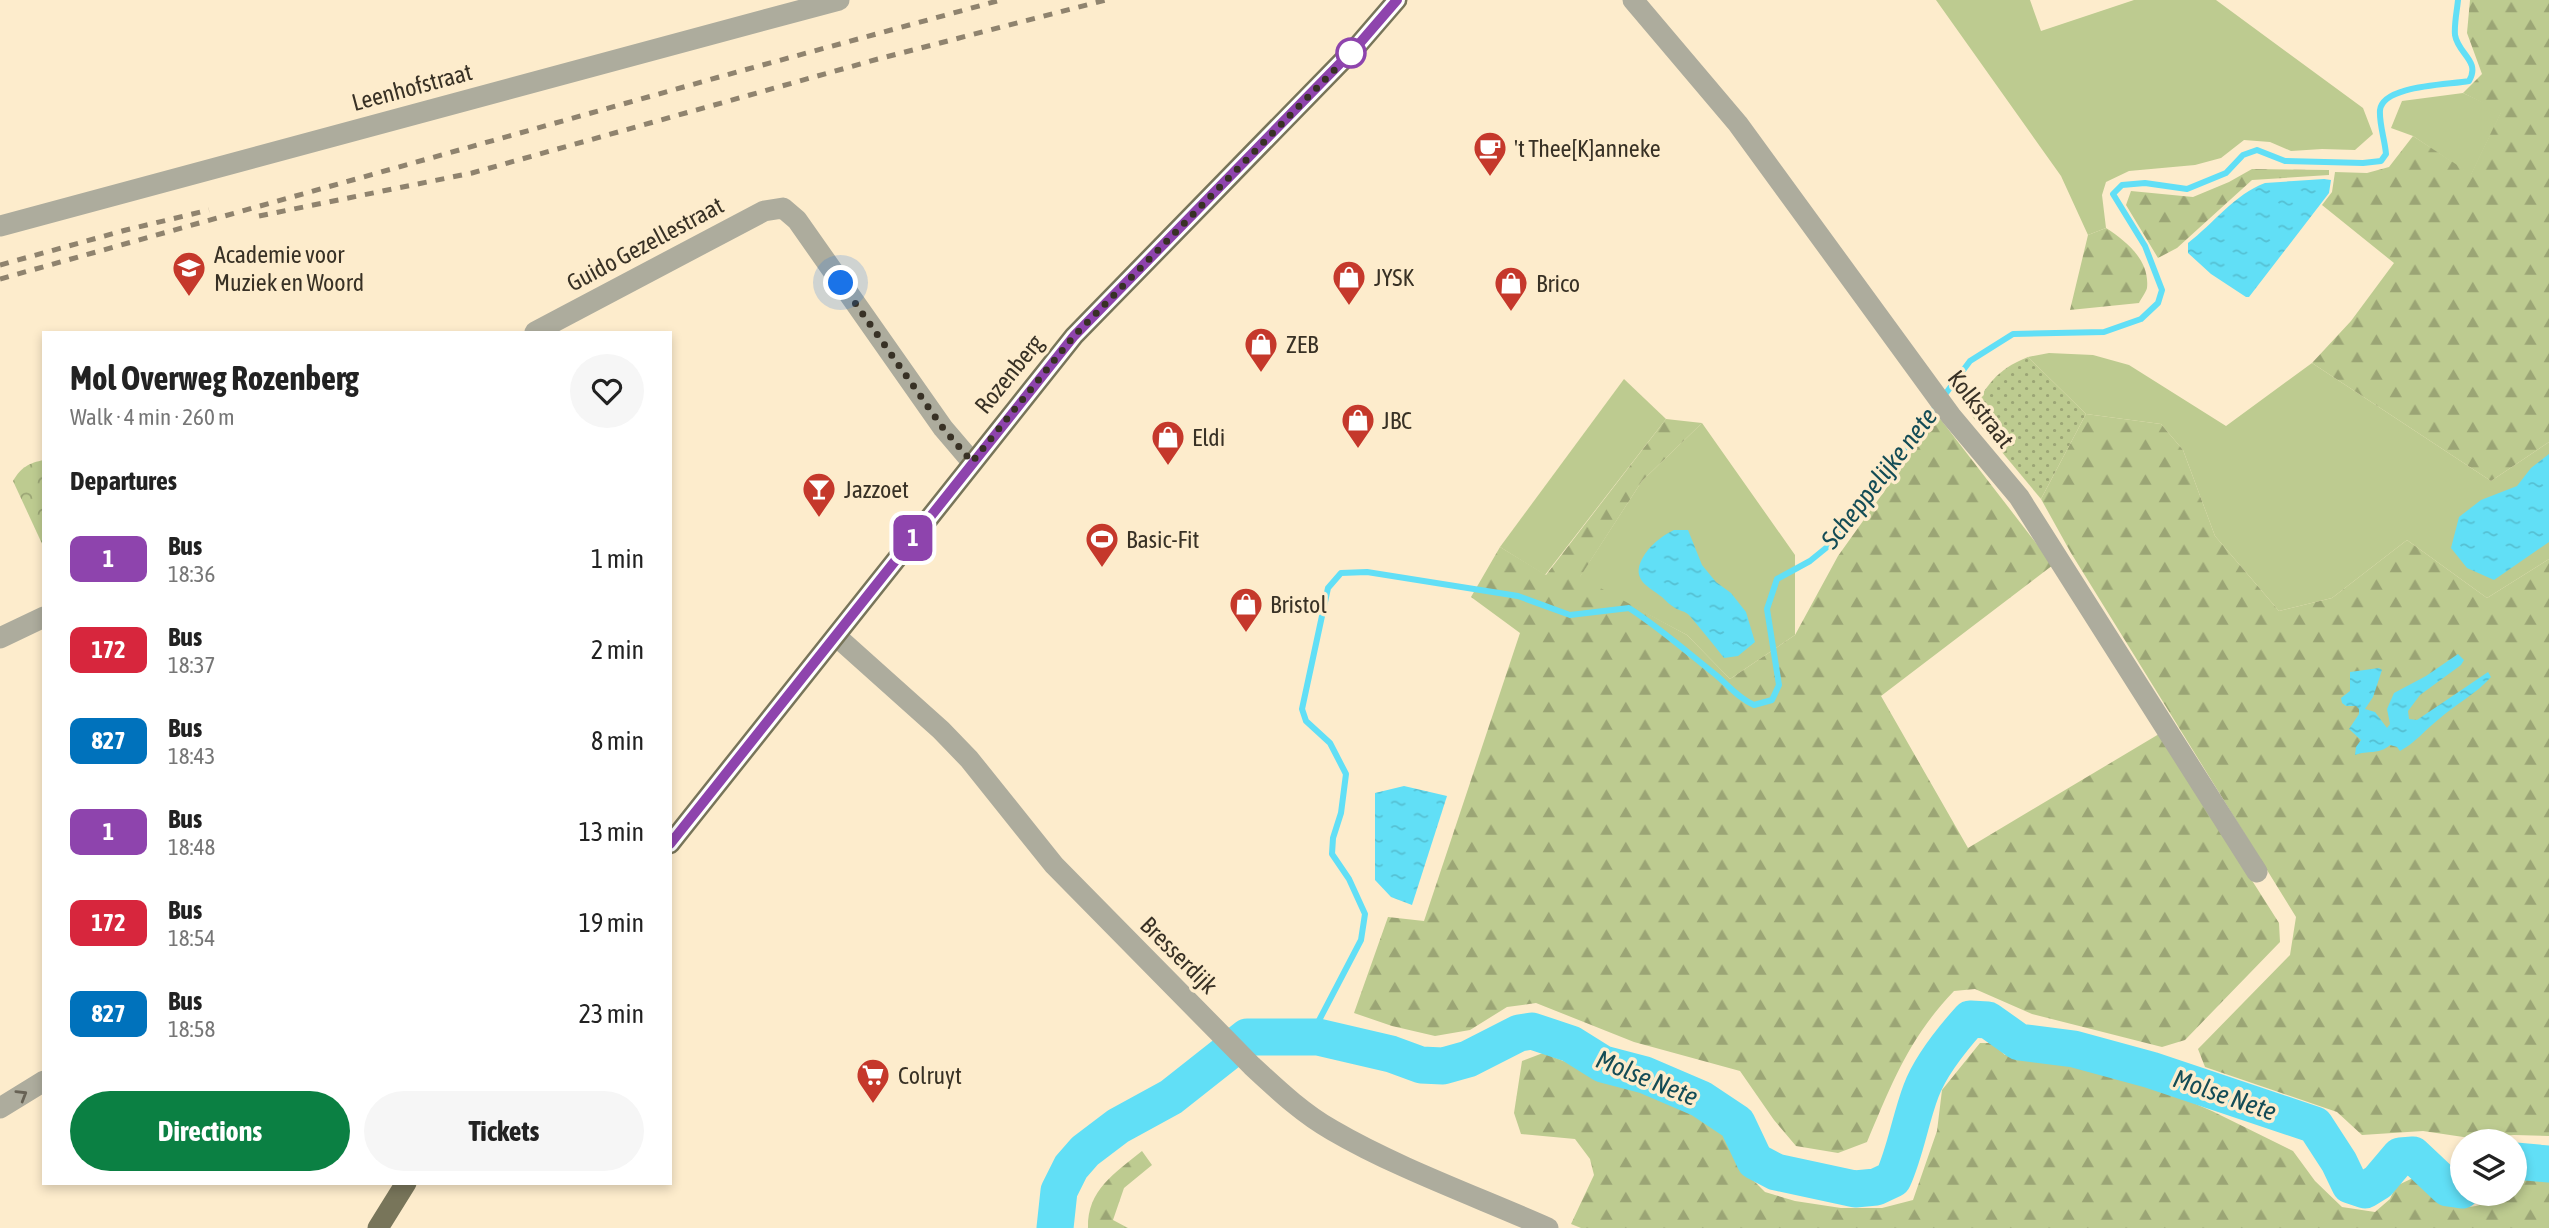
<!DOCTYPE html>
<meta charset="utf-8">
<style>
:root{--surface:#fff;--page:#f6f6f6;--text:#222;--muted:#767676;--accent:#0b8043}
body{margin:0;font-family:"Asap Condensed",sans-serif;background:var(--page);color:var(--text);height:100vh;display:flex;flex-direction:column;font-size:26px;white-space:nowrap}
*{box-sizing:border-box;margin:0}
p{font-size:23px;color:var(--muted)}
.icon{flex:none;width:38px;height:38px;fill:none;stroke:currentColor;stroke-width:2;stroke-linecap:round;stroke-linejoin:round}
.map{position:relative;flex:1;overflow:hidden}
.sheet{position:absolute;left:42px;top:331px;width:630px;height:854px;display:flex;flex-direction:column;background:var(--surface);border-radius:0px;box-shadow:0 4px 10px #0003}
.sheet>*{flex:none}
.badge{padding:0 14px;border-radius:10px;font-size:24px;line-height:46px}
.fabs{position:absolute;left:2450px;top:1129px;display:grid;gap:14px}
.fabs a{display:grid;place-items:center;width:77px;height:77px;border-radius:50%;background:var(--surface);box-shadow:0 4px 10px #0003;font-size:35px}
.you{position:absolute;width:35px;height:35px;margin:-18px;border:5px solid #fff;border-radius:50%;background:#1a73e8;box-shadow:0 0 0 10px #1a73e833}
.map>.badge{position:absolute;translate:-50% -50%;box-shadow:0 0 0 4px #fff}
h2{padding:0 28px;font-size:26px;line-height:63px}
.round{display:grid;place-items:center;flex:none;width:74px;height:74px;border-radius:37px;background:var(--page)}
.headline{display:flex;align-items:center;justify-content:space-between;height:119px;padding:0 28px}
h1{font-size:33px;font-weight:700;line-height:52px}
.action{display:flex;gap:14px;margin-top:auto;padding:14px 28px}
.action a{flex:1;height:80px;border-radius:42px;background:var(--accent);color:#fff;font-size:28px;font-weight:700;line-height:80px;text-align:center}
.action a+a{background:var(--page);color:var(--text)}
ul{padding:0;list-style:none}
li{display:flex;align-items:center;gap:21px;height:91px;padding:0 28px}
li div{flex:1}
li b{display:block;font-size:26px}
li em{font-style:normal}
li .badge{min-width:77px;font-weight:700;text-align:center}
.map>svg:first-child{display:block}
.grass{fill:#bdcb90}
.forest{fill:url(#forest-firs)}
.park{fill:url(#park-crowns)}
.garden{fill:url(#garden-dots)}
.water{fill:url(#water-ripples)}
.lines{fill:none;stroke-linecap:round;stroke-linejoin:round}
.stream{stroke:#61dff6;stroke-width:6}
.river{stroke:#61dff6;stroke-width:37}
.minor{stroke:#adac9d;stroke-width:21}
.major{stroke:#78755a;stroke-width:21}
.rail{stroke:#8f836e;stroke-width:5;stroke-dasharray:9 9;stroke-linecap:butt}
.oneway{stroke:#676255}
.line-casing{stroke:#fff;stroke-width:16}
.line{stroke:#8e44ad;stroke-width:10}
.walk{stroke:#383125;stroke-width:7;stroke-dasharray:0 12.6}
.stop-dot{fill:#fff;stroke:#8e44ad;stroke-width:3.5}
.labels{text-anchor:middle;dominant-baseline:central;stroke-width:7;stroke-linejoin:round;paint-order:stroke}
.street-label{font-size:24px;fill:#383125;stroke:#fdeccc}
.poi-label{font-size:24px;fill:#383125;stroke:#fdeccc;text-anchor:start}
.water-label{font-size:26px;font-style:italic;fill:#144c56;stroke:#fdeccc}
</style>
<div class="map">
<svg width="2549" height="1228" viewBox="0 0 2549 1228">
<defs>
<pattern id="forest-firs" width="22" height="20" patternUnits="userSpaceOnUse" patternTransform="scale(1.75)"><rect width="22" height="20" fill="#bdcb90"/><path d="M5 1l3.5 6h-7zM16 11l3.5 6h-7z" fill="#9ba575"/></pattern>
<pattern id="park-crowns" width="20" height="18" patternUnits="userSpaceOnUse" patternTransform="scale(1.75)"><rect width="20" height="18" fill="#bdcb90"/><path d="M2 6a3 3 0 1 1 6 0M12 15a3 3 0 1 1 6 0" fill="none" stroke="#9ba575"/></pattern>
<pattern id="garden-dots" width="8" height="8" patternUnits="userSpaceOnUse" patternTransform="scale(1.75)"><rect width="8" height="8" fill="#bdcb90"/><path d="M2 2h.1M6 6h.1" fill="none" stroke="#9ba575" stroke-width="1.8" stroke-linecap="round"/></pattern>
<pattern id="water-ripples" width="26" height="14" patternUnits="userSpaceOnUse" patternTransform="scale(1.75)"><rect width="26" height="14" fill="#61dff6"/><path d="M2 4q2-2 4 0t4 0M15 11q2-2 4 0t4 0" fill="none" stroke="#55c0d3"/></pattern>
</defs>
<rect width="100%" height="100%" fill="#fdeccc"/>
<!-- grass -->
<g class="grass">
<path d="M1936,0H2030L2041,31L2134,0H2216L2363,108L2373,134L2355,150L2322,149L2291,151L2270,142L2244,140L2221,158L2195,165L2129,171L2106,182L2102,195L2106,228L2088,235L2061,176Z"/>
<path d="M2463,93L2502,111L2471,175L2413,136L2391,128L2402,101Z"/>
<path d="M2049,353L2093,355L2129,365L2226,426L2312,363L2491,481L2549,442V559L2487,598L2407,540L2332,598L2279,611L2215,536L2183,450L2161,424L2086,414L2028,357Z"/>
<path d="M1624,379L1666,419L1545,575L1500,547Z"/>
<path d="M1702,423L1795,555V635L1730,679L1687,635L1579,578L1642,481Z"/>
</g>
<!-- forest -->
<g class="forest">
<path d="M2470,0H2549V442L2491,481L2312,363L2351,321L2394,263L2322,205L2332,192L2335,172L2367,173L2389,167L2413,136L2471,174L2501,112L2463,93L2482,74L2467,33Z"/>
<path d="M2252,169L2329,170V175L2252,180L2177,248L2158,258L2126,205L2131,191L2193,197L2229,182Z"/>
<path d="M2106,228C2126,241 2150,260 2147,288C2146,292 2141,299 2139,303L2070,310L2088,235Z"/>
<path d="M2086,414L2161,424L2183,450L2215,536L2279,611L2332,598L2407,540L2487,598L2549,559V1136L2514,1135L2470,1138L2423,1131L2362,1135L2337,1112L2205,1067L2198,1049L2290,955L2296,917L2071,553L2041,499Z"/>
<path d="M1938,416L2053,565L1881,696L1968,848L2159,734L2279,923L2280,942L2185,1040L2162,1047L2032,1014L1975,989L1954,991C1909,1038 1892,1083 1867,1142L1838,1153L1796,1146L1774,1120L1740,1071L1634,1042L1536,1003L1507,1007L1470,1030L1435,1036L1392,1026L1354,1013L1388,917L1424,921L1520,633L1471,597L1500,547L1546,575L1666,419L1702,423L1642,481L1580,577L1687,635L1730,679L1795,635L1838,556Z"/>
<path d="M1980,1043H1992L2005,1055L2036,1054L2095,1067L2161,1089L2212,1111L2293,1151L2315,1181L2342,1207L2375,1212L2390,1199L2396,1186L2413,1178C2440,1198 2467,1222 2498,1194H2515V1181L2539,1175L2549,1178V1228H1581L1571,1224L1594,1175L1590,1159L1575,1139L1521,1134L1514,1113L1522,1061L1543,1053L1701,1115L1728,1136L1739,1166L1765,1192L1795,1201L1841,1208H1882L1913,1200L1937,1131L1942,1090Z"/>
<path d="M1142,1151L1152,1165L1124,1188L1113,1220L1128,1228H1088C1087,1190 1115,1173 1142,1151Z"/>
</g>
<!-- park -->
<path class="park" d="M44,460V548L13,481C21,467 29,463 44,460Z"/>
<!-- garden -->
<path class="garden" d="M2028,357L2086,414L2041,499L1971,415C1986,385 1996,370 2028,357Z"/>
<!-- water -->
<g class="water">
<path d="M2324,179L2331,180L2329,193L2249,297H2246L2211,274L2188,253V243C2213,224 2235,194 2265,183Z"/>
<path d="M2549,454V542L2494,580L2467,568L2451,548L2459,517L2481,500L2517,486L2531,468Z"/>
<path d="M1674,530H1688L1702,565L1716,582L1731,593L1746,612L1755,642L1738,656L1724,658C1713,644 1701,629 1689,615C1685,611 1680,611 1675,608C1670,605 1666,601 1662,597C1649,587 1631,580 1642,559C1649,546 1661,536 1674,530Z"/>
<path d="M2458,654L2464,660L2461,665L2420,695L2408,711L2409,719L2417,720L2488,672L2491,677C2476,694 2456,704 2439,719C2425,730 2415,743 2400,751L2397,747L2390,745C2379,755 2368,750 2355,755L2356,747L2361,740L2349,729L2359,714V709L2356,706H2346L2342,703L2341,698L2350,691V672L2379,668L2382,670L2373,697L2365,709L2375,712L2387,728L2390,724L2387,709L2394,693L2426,676Z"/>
<path d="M1404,786L1447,796L1412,905L1391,897L1375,880V793Z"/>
</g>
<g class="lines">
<!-- stream -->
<path class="stream" d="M1313,1037L1314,1030L1361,940L1365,914L1349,879L1332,854L1333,838L1341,813L1346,774L1330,743L1306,721L1302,709L1328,588L1341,573L1367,572L1518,596L1570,615L1629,608C1660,628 1687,652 1716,675C1728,685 1738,698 1754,705L1772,700L1779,685L1767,609L1777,579L1810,561L1837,539L1970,361L2013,334L2104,332L2141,319L2158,303L2162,290L2145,246L2113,194L2122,185L2145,183L2187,189L2226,173L2243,155L2257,150L2285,161L2363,163L2381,161L2386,154C2385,140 2379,124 2380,110C2383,85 2448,85 2469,81C2481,61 2458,54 2455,35C2454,24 2457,11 2458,0"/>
<!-- river -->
<g class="river">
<path d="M2515,1161L2549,1164"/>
<path d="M1055,1228L1059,1191L1071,1167L1085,1151L1118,1126L1171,1097L1247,1037H1318L1391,1054L1421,1065L1443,1066L1468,1059L1519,1033L1532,1031L1571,1044L1603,1064L1645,1075L1701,1099L1737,1123L1755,1161L1776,1172L1855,1189L1876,1187L1893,1179C1906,1150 1910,1120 1921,1091C1930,1067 1953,1038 1970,1019L1988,1020L2019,1042L2074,1049L2151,1070L2315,1125L2339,1162L2350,1185L2365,1190L2378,1182L2400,1156L2413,1155L2448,1188L2462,1190"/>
</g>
<!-- minor -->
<g class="minor">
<path d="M1633,0L1738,124L1951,416L2019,497L2257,872"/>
<path d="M0,226L839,0"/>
<path d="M535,332L764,211L783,208L797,220L943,428L972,462"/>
<path d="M836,636L941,730L969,759L1054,865L1252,1066C1277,1089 1302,1113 1332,1130C1397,1168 1478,1197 1548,1228"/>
<path d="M0,638L44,617"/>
<path d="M0,1108L44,1081"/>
</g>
<!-- major -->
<g class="major">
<path d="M670,844L1074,336L1359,44L1397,0"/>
<path d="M378,1228L406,1183"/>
</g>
<!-- rail -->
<g class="rail">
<path d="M259,216L472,173L878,59L1106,0"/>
<path d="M0,265L126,230L209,210"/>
<path d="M0,279L737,72L1001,0"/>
</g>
</g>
<!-- one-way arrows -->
<defs><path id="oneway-chevron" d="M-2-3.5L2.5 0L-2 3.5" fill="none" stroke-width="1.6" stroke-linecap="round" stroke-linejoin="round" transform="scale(1.75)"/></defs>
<use class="oneway" href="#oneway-chevron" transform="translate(22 1095) rotate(-31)"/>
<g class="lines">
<defs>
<path id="line" d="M670,844L1074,336L1359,44L1397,0"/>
</defs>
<!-- line casing -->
<use href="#line" class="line-casing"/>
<!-- line -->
<use href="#line" class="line"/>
<!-- walk -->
<path class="walk" d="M841,283L943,428L972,462L1074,336L1351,53"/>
</g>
<!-- icons -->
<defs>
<symbol id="cafe-pin" viewBox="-11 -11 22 30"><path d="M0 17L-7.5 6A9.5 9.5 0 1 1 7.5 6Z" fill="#c5382b" stroke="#fdeccc"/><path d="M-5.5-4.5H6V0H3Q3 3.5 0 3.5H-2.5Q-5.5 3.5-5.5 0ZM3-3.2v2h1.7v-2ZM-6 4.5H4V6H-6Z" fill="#fff"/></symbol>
<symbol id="school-pin" viewBox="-11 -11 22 30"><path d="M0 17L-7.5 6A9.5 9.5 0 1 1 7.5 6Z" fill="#c5382b" stroke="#fdeccc"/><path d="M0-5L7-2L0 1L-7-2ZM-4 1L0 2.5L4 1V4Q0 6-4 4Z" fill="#fff"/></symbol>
<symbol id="shop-pin" viewBox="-11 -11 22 30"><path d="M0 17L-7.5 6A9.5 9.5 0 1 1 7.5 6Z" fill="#c5382b" stroke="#fdeccc"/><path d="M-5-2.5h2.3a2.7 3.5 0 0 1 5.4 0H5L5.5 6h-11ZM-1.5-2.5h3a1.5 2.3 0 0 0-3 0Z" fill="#fff"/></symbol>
<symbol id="bar-pin" viewBox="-11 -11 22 30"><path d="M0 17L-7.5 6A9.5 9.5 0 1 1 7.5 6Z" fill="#c5382b" stroke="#fdeccc"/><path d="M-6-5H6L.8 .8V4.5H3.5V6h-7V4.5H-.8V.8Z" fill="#fff"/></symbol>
<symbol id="stadium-pin" viewBox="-11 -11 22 30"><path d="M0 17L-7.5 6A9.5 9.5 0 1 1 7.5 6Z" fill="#c5382b" stroke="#fdeccc"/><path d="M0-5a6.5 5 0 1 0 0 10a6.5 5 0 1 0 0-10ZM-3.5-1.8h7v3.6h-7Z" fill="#fff"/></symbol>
<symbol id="supermarket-pin" viewBox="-11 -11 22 30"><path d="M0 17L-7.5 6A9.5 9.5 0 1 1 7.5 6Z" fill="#c5382b" stroke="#fdeccc"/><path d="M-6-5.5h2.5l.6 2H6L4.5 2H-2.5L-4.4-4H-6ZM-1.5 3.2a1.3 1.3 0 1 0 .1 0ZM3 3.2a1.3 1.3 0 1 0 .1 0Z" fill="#fff"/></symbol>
</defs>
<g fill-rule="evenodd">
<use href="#cafe-pin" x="1471" y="129" width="38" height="52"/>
<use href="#school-pin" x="170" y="249" width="38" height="52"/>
<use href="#shop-pin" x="1330" y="258" width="38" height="52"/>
<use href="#shop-pin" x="1492" y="264" width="38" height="52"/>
<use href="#shop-pin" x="1242" y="325" width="38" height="52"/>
<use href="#shop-pin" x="1339" y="401" width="38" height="52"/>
<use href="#shop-pin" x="1149" y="418" width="38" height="52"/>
<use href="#bar-pin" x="800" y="470" width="38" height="52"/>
<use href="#stadium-pin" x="1083" y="520" width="38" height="52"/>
<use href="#shop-pin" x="1227" y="585" width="38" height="52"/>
<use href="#supermarket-pin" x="854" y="1056" width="38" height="52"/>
</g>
<!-- markers -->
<circle class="stop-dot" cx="1351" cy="53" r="14"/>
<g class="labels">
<!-- street labels -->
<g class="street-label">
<text transform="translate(412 87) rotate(-15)">Leenhofstraat</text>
<text transform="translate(645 244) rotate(-28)">Guido Gezellestraat</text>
<text transform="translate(1009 374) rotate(-51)">Rozenberg</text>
<text transform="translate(1981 409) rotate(52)">Kolkstraat</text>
<text transform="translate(1179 955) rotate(45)">Bresserdijk</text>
</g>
<!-- poi labels -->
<g class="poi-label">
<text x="1514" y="148">'t Thee[K]anneke</text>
<text x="214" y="254">Academie voor<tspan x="214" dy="28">Muziek en Woord</tspan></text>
<text x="1374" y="277">JYSK</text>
<text x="1536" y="283">Brico</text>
<text x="1286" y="344">ZEB</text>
<text x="1382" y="420">JBC</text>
<text x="1192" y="437">Eldi</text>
<text x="844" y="489">Jazzoet</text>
<text x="1126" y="539">Basic-Fit</text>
<text x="1270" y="604">Bristol</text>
<text x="898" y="1075">Colruyt</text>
</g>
<!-- water labels -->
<g class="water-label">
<text transform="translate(1879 478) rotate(-52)">Scheppelijke nete</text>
<text transform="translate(1647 1078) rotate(22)">Molse Nete</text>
<text transform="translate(2225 1095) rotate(19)">Molse Nete</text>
</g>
</g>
</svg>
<div class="fabs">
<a><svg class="icon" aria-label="layers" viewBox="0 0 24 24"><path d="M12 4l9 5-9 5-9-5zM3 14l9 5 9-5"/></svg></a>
</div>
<div class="you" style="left:841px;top:283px"></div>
<b class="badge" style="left:913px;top:538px;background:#8e44ad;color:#fff">1</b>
<section class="sheet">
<div class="headline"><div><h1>Mol Overweg Rozenberg</h1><p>Walk · 4 min · 260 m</p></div><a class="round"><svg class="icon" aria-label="heart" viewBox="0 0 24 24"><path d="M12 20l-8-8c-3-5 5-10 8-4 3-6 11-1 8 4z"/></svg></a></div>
<h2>Departures</h2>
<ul>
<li><span class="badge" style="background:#8e44ad;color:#fff">1</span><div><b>Bus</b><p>18:36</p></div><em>1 min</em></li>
<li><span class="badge" style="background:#d7263d;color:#fff">172</span><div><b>Bus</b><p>18:37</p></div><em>2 min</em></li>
<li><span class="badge" style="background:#0072bc;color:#fff">827</span><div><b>Bus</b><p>18:43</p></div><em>8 min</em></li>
<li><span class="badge" style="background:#8e44ad;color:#fff">1</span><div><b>Bus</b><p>18:48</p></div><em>13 min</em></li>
<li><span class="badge" style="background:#d7263d;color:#fff">172</span><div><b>Bus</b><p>18:54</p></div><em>19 min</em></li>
<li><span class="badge" style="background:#0072bc;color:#fff">827</span><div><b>Bus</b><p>18:58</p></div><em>23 min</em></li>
</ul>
<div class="action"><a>Directions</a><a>Tickets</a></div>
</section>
</div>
